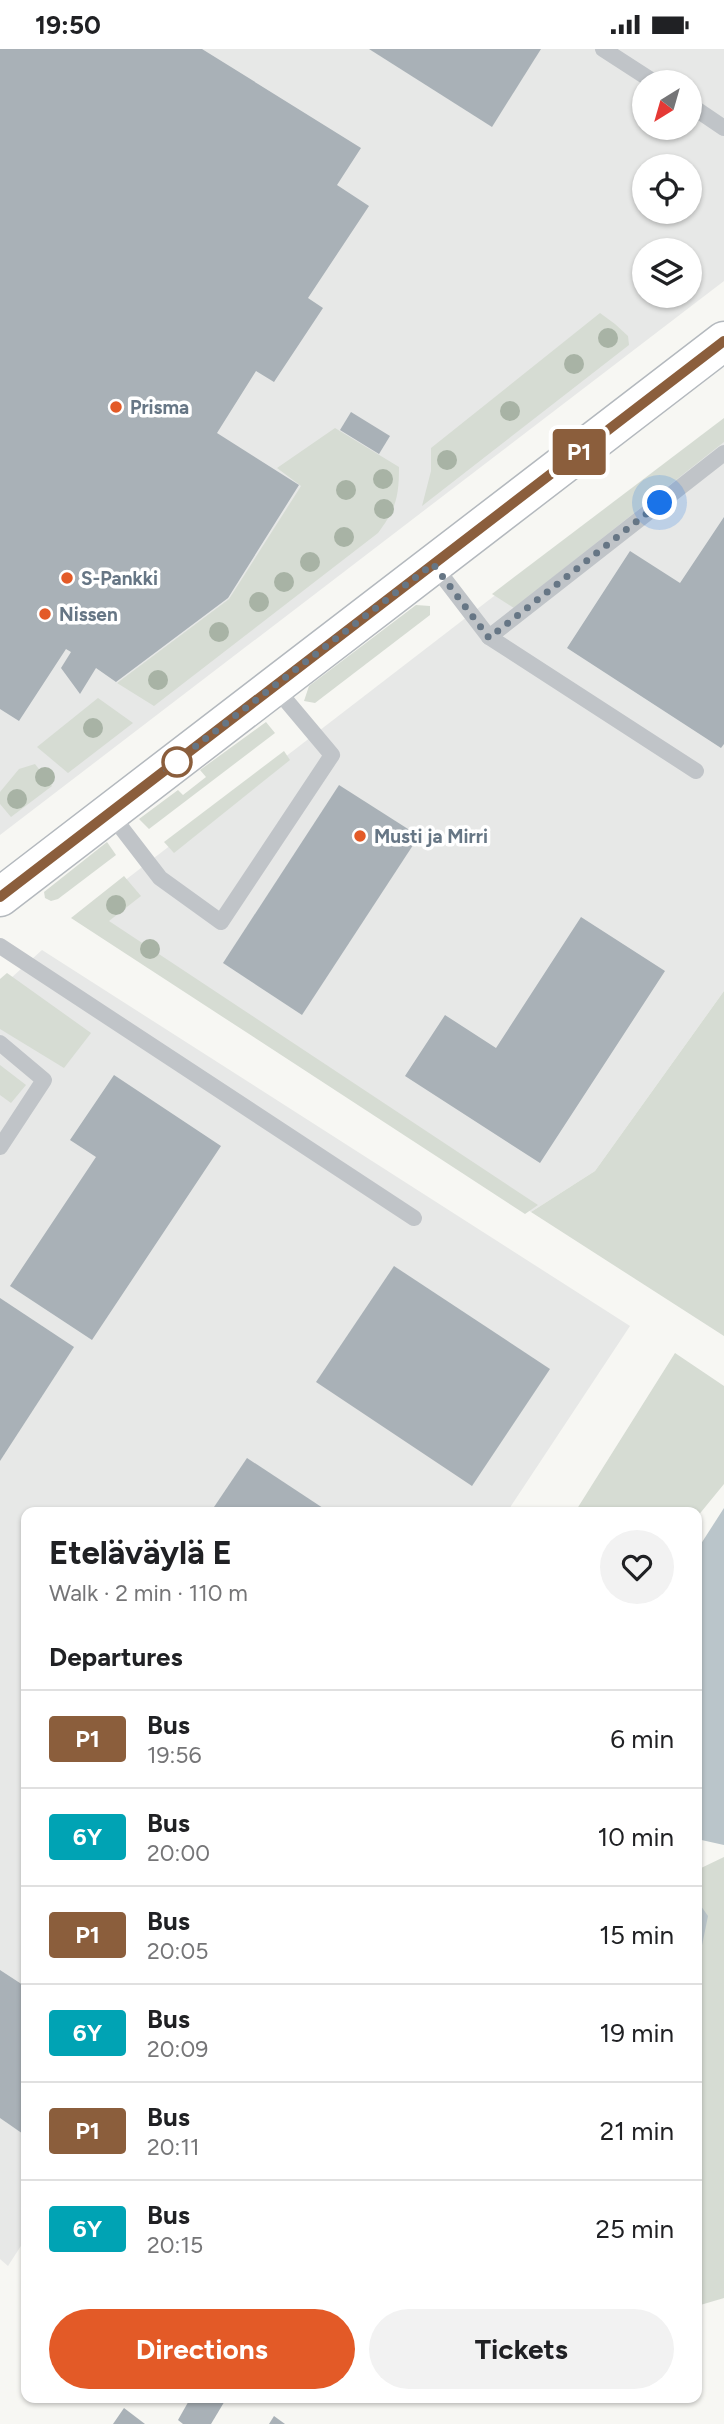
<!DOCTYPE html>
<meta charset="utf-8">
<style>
:root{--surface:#fff;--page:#f2f2f2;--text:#202124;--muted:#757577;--line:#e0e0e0;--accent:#e35a27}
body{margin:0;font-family:Figtree,sans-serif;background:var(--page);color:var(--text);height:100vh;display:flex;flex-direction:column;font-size:26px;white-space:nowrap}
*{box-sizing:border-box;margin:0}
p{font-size:23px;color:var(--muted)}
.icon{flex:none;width:38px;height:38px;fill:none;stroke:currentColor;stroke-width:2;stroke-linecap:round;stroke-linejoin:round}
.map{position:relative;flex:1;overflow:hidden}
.sheet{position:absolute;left:21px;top:1458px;width:681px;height:896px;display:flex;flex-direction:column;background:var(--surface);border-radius:14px;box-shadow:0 2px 5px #0004}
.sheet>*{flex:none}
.badge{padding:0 14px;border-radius:5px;font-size:24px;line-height:46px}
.needle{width:46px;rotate:217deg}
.fabs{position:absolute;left:632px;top:21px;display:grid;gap:14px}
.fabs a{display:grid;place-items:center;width:70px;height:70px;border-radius:50%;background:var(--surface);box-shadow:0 2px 5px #0004;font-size:35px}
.you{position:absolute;width:35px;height:35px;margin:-18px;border:5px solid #fff;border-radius:50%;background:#1a73e8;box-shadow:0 0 0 10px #1a73e833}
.map>.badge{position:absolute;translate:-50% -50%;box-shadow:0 0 0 4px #fff}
h2{padding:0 28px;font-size:26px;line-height:63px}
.round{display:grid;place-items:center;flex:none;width:74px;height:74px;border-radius:37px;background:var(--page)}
.overview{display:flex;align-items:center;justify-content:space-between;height:119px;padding:0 28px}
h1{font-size:33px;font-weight:700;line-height:52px}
.primary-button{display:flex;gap:14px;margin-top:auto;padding:14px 28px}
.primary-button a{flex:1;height:80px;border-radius:42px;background:var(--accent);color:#fff;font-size:28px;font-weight:700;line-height:80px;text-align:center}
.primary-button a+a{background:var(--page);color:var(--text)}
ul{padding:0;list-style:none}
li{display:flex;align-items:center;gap:21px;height:98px;padding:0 28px;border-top:2px solid var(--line)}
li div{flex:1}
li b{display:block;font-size:26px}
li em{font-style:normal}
li .badge{min-width:77px;font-weight:700;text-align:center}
.status{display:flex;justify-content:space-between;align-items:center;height:49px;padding:0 35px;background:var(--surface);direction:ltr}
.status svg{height:19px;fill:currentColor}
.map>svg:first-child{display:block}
.built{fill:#e7e8e7;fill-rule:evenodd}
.green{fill:#d6dcd3}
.water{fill:#bac5ca}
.building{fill:#a9b1b7}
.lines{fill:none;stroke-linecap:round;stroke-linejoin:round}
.secondary-casing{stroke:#b4b9be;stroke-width:41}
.service{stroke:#c0c4c8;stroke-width:16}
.secondary{stroke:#fff;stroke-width:38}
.tree{fill:#a8b3a5}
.line-casing{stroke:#fff;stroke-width:16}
.line{stroke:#8b5e3c;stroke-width:10}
.walk{stroke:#667685;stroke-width:7;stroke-dasharray:0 12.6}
.poi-dot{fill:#e35a27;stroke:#fff;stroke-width:2.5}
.stop-dot{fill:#fff;stroke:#8b5e3c;stroke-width:3.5}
.labels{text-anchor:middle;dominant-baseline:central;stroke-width:7;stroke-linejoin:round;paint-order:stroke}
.poi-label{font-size:19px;font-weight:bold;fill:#667685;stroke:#fff;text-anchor:start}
</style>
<div class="status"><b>19:50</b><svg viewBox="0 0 49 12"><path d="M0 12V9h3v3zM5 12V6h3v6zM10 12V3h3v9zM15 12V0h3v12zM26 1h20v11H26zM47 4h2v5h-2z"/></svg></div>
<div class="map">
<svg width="724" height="2375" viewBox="0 0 724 2375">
<rect width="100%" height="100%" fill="#f7f7f3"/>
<!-- built -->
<g class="built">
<path d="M0,0H724V232L0,786ZM644,33H690V79H644ZM644,117H690V163H644ZM644,201H690V247H644Z"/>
<path d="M724,370V942L595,1122L531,1163L89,859Z"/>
<path d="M42,901L630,1277L507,1463H26V2189L8,2217L0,2210V939Z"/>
</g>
<!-- green -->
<g class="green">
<path d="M600,264L615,275L628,287L629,296L422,457L431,422V399Z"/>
<path d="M724,369V393L514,559L492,545Z"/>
<path d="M335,379L399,418C399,448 396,460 378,484L154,657L117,634L229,550L301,437L277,419Z"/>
<path d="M416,556L430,557V566L315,654L304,652L309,637Z"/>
<path d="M98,649L133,674L68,724L37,698Z"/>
<path d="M266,673L275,684L149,780L139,770L178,741L183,746L206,728L200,721Z"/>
<path d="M284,702L290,711L174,804L164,793Z"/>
<path d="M35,715L52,737L11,768L0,755V743L19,720Z"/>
<path d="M107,793L116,806L58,850L51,852L45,849L44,843Z"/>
<path d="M124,827L141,847L109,872L538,1156L525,1165L71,869Z"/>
<path d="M7,924L91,984L64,1019L0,980V930Z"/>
<path d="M724,942V1287L531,1163L595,1122Z"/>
<path d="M0,1016L26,1036L11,1054L0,1046Z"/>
<path d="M675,1304L724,1337V1435L697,1468L696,1463H575Z"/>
<path d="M724,1808V2249L697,2257L696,1824L699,1820Z"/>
</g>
<!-- water -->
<g class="water">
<path d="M724,1459V1796L697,1790V1501Z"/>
<path d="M696,1850L708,1867L698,1916H696Z"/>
</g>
<!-- building -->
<g class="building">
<path d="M0,0H202L361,99L337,136L369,157L308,249L323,259L274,333L256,322L217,384L299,436L228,549L116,633L96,619L80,645L61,619L71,603L66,600L19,672L0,660Z"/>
<path d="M369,0H541L492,78Z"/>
<path d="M351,363L390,387L379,405L340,381Z"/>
<path d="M724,468V695L721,699L567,599L630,502L680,534Z"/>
<path d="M339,736L419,787L302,966L223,914Z"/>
<path d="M581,868L665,922L540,1114L405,1027L445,966L496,999Z"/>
<path d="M114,1026L221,1097L92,1291L10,1237L96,1108L70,1091Z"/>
<path d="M394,1217L550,1320L472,1437L316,1333Z"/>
<path d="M0,1249L74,1298L0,1412Z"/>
<path d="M247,1409L329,1463L212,1461Z"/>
<path d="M0,1921L26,1938V2087L0,2069Z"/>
<path d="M191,2348H224L226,2350L211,2375H183L178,2371Z"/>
<path d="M124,2359L145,2375H113Z"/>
<path d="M274,2367L285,2375H269Z"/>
</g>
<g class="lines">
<defs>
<path id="secondary" d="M0,848L724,292"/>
</defs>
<!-- secondary casing -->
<use href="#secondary" class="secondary-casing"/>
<!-- service -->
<g class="service">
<path d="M603,0L654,33"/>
<path d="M690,56L724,79"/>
<path d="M433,515L489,588L696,722"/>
<path d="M489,588L724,404"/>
<path d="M110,764L160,829L221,873L332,706L274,637"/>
<path d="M0,897L414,1169"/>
<path d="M0,994L44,1031L0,1098"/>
</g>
<!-- secondary -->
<use href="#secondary" class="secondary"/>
</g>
<!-- trees -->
<g class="tree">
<circle cx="608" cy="289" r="10"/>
<circle cx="574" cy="315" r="10"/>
<circle cx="510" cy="362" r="10"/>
<circle cx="447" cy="411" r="10"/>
<circle cx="383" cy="430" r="10"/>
<circle cx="346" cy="441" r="10"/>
<circle cx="384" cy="460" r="10"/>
<circle cx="344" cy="488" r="10"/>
<circle cx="310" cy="513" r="10"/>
<circle cx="284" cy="533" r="10"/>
<circle cx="259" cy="553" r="10"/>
<circle cx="219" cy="583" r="10"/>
<circle cx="158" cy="631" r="10"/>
<circle cx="93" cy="679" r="10"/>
<circle cx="45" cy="728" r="10"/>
<circle cx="17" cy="750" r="10"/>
<circle cx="116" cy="856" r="10"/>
<circle cx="150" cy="900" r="10"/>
</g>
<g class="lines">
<defs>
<path id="line" d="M0,848L724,292"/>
</defs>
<!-- line casing -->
<use href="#line" class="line-casing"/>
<!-- line -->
<use href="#line" class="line"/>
<!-- walk -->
<path class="walk" d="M177,713L166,720L433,515L489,589L660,454"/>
</g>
<!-- markers -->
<g class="poi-dot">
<circle cx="116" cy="358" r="7"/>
<circle cx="67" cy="529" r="7"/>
<circle cx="45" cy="565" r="7"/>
<circle cx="360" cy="787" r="7"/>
</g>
<circle class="stop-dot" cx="177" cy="713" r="14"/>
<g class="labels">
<!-- poi labels -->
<g class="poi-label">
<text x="130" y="358">Prisma</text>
<text x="81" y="529">S-Pankki</text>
<text x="59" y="565">Nissen</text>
<text x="374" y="787">Musti ja Mirri</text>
</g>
</g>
</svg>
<div class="fabs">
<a><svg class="needle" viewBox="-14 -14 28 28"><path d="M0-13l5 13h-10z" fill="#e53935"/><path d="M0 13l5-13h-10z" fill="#757577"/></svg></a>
<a><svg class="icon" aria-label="locate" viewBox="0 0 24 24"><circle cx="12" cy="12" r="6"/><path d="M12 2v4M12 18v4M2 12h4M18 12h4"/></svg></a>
<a><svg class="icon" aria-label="layers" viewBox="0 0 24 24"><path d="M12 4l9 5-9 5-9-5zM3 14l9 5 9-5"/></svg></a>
</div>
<div class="you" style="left:660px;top:454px"></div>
<b class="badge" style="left:579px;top:403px;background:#8b5e3c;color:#fff">P1</b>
<section class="sheet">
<div class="overview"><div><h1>Eteläväylä E</h1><p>Walk · 2 min · 110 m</p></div><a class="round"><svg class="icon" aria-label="heart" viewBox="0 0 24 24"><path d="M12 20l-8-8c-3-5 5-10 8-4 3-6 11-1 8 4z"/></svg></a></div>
<h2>Departures</h2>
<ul>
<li><span class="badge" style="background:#8b5e3c;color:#fff">P1</span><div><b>Bus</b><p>19:56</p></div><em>6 min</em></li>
<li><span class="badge" style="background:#00a3b4;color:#fff">6Y</span><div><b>Bus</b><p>20:00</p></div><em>10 min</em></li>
<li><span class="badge" style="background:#8b5e3c;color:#fff">P1</span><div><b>Bus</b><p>20:05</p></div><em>15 min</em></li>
<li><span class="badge" style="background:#00a3b4;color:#fff">6Y</span><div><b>Bus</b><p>20:09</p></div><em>19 min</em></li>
<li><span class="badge" style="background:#8b5e3c;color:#fff">P1</span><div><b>Bus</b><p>20:11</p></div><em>21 min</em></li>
<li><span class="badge" style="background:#00a3b4;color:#fff">6Y</span><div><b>Bus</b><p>20:15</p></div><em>25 min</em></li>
</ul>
<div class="primary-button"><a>Directions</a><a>Tickets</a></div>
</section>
</div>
